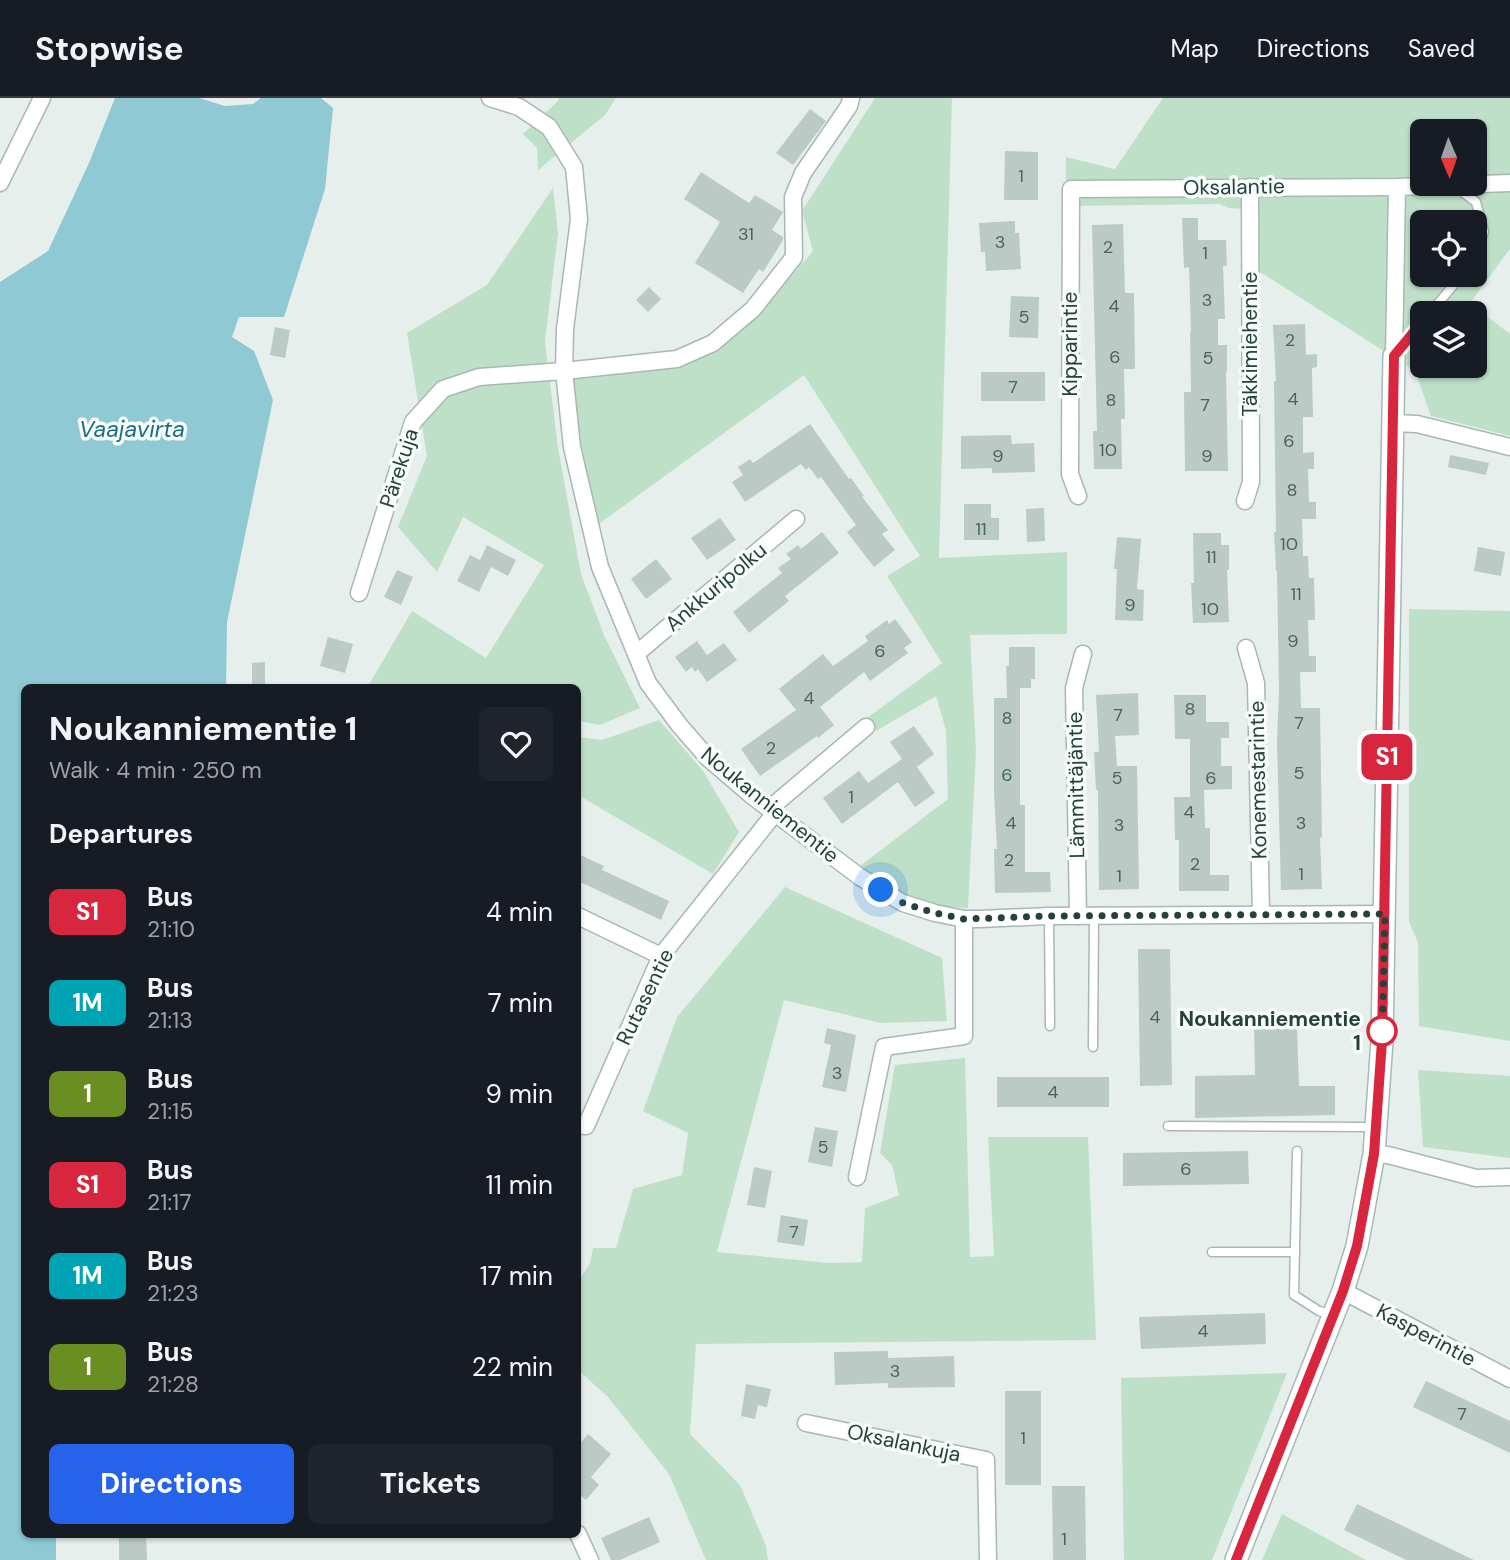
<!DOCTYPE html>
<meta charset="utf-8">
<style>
:root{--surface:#171b24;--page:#20242c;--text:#f1f3f6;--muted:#9ea1a6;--line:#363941;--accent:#2563eb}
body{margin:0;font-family:"DM Sans",sans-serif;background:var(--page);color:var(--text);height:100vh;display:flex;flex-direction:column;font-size:26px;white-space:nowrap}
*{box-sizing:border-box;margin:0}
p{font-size:23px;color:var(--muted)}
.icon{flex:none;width:38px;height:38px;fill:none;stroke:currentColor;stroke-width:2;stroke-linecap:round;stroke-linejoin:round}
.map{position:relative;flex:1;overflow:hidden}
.sheet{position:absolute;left:21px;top:586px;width:560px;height:854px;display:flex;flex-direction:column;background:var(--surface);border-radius:10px;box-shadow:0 2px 5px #0004}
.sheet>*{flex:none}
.badge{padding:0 14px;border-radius:10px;font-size:24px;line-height:46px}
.needle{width:46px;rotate:178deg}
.buttons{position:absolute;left:1410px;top:21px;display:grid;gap:14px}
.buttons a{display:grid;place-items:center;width:77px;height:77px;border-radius:10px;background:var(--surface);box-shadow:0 2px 5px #0004;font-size:35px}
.you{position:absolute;width:35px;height:35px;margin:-18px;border:5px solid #fff;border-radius:50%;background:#1a73e8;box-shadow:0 0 0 10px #1a73e833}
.map>.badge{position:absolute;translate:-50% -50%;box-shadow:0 0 0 4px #fff}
h2{padding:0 28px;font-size:26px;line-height:63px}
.round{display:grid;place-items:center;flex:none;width:74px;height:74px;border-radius:10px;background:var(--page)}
.head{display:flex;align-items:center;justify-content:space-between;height:119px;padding:0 28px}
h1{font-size:33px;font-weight:800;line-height:52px}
.button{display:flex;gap:14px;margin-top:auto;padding:14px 28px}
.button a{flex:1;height:80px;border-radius:10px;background:var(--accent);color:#fff;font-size:28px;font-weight:800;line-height:80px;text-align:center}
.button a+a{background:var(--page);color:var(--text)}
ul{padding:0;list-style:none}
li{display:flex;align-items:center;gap:21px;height:91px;padding:0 28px}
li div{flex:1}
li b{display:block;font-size:26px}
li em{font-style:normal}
li .badge{min-width:77px;font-weight:700;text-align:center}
header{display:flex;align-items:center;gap:42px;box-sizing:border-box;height:98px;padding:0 35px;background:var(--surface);border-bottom:2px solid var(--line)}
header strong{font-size:33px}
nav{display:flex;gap:38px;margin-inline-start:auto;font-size:24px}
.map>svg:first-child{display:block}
.green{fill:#bfe0c8;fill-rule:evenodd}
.water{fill:#8ec9d4}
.building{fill:#bbcac4}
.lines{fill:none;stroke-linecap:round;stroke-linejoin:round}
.lane-casing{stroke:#a8b8b2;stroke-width:11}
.street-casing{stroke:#a8b8b2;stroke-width:19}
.secondary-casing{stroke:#a4bbb3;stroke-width:24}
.lane{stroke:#fff;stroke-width:8}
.street{stroke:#fff;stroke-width:16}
.secondary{stroke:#fff;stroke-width:21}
.line-casing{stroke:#fff;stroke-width:16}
.line{stroke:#d7263d;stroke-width:10}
.walk{stroke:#24423a;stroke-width:7;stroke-dasharray:0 12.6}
.stop-dot{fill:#fff;stroke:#d7263d;stroke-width:3.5}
.labels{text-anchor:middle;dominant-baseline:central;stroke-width:7;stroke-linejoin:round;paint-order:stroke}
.number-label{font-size:18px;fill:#4a645c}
.street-label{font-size:21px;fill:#24423a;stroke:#f7fbf9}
.stop-label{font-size:21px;font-weight:bold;fill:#24423a;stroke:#f7fbf9;text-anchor:end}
.water-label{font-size:23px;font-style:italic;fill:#1c6f80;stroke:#f7fbf9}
</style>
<header>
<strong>Stopwise</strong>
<nav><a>Map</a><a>Directions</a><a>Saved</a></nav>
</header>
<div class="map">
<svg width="1510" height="1462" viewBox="0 0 1510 1462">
<rect width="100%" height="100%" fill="#e6efeb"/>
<!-- green -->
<g class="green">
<path d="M559,0H616L605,17L538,72L537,50L523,36L558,3Z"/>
<path d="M875,0H952L939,460L1067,454V536L970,537L976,653L968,810C957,809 945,809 934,807C910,803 876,785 860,768L948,701L946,632L936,598L876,633L867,620L942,565L887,478L920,458L804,277L596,428L579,347L571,280L680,266L758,216L813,153L802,113Z"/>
<path d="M1163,0H1510V151L1470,205L1510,236V338L1431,318L1415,273L1246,165L1244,111L1229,110L1219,106L1066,108V59L1115,71ZM1423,33H1475V86H1423ZM1423,124H1475V177H1423ZM1423,215H1475V268H1423Z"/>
<path d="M553,90L558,135L545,244L558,350L581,476L604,537L640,610L600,627L578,623V590H496L470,586L455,590H367L412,513L486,560L544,467L463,419L437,474L398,429L427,358L407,235L487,187Z"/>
<path d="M1409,511L1510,513V943L1419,928L1418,845L1409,823Z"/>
<path d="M659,622L703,673L739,734L713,776L578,697V639L602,642Z"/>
<path d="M785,789L942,860L947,923L881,925L784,902L717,1154L829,1165L862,1164L865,1110L899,1097L892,1067L880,1055L895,967L965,960L970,1159L994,1158L988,1039H1088L1096,1242L696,1246L690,1336L740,1387L766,1448L768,1462H706L669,1376L608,1299L578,1272V1184L590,1165L593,1150H616L633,1091L682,1077L688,1035L643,1013L677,919Z"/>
<path d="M1418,972L1510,978V1060L1423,1049Z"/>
<path d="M1287,1275L1212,1462H1124L1121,1280Z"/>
<path d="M1282,1416L1366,1462H1262Z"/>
</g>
<!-- water -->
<path class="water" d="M115,0H199L225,8L253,6L261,0H321L333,10L325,91L284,219H239L232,239L254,253L273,302L227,524L226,590H24V1437H56V1462H0V184L48,153L89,65Z"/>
<!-- building -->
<g class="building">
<path d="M810,11L826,23L793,67L776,55Z"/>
<path d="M1005,53L1038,54V102H1004Z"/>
<path d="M701,74L749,105L755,97L783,114L772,132L783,139V142L763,174L759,171L743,195L695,165L720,124L684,101Z"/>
<path d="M1182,120H1198V142H1226L1227,168H1223L1225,221H1218V247H1227V274H1226L1228,373H1185L1184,294H1191L1190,234H1191L1189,169L1184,170Z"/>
<path d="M1015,123V135H1019L1021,171L986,173L985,154H981L979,125Z"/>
<path d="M1123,126L1125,195H1134L1135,271H1124L1125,321H1121L1122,371H1094L1093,333H1097L1092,127Z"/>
<path d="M649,189L661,201L648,214L636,202Z"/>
<path d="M1011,198L1039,199L1038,240L1009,239Z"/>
<path d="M1305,226L1306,257L1317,256V269L1312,270L1313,319H1303V355L1314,354V371H1308L1309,404H1316V421H1302L1303,458H1308L1309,480H1314L1315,522H1308L1309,558H1316V574H1300L1301,610H1320L1322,739L1320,740L1322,791L1281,792L1277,644L1279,594L1277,473H1276L1274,434H1276L1274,283H1276L1273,227Z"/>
<path d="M275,229L290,232L285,260L270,257Z"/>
<rect x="981" y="274" width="64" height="29"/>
<path d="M810,326L849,381L851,380L864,398L862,399L888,432L882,436L895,452L874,469L847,434L856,427L821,379L818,381L809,369L806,372L801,366L745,404L732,384L743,377L738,369L750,361L753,365Z"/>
<path d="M1011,337L1012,346L1034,345L1035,374L992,375V370L961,371V338Z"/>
<path d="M1450,357L1489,365L1486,377L1448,369Z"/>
<path d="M964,406H991V420H999V442H964Z"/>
<path d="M1044,410L1045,443L1027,444L1026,411Z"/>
<path d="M720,420L736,442L707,462L691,440Z"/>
<path d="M822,434L839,455L785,498L789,503L749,535L733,514L782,475L778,470L791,461L786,456L798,447L801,451Z"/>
<path d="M1193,435H1221V447H1229V472H1227L1229,524L1193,525L1191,485H1194Z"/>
<path d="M1117,439L1141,441L1137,491L1144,492L1143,523L1115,522L1117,471H1114Z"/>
<path d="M487,447L516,462L508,478L491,469L479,494L457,483L470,457L480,462Z"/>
<path d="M1478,449L1505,454L1501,478L1474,473Z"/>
<path d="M656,461L672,481L646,501L631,481Z"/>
<path d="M397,472L413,479L401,507L384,499Z"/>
<path d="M895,521L912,544L904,550L908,555L870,583L864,574L820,609L834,627L818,640L817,638L760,678L741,651L796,612L779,591L823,556L833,568L868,543L865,538L887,522L889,526Z"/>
<path d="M328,539L353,546L345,575L320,568Z"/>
<path d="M697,543L707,557L724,545L737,562L707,584L698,571L695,574L692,569L686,574L675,559Z"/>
<path d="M1009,549H1035V581H1031V590H1020V707H1025V774H1050L1051,794L995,795L994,751H997L994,694V600H1007L1006,568H1009Z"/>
<path d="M265,564V586L252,587V565Z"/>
<path d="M1138,595L1139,637L1115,638L1117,668H1137L1139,791L1099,792L1098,692H1096L1094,654H1099L1096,597Z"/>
<path d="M1174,597H1206V624H1229V640H1221V668H1232V691L1204,692L1205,730H1210V777H1229V793H1179V742H1175L1174,699H1190V641H1175Z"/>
<path d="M914,628L934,656L917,669L935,695L915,709L898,684L842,726L823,700L859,673L868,685L902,661L890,644Z"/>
<path d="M578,756L604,768L602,772L669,803L661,822L578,783Z"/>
<path d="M1138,851H1170L1172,987L1140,988Z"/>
<path d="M827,930L856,937L846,994L822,989L831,947L824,945Z"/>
<path d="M1297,930L1299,988H1335V1017L1195,1020V978L1255,977L1254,931Z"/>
<rect x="997" y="979" width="112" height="30"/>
<path d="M815,1029L838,1033L832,1069L808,1064Z"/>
<path d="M1248,1053L1249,1086L1123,1088V1055Z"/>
<path d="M754,1069L772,1073L765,1110L747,1107Z"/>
<path d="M781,1117L808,1122L804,1148L777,1144Z"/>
<path d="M1265,1215L1266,1246L1141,1251L1139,1219Z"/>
<path d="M888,1253V1260L954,1258L955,1289L888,1290V1285L835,1287L834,1254Z"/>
<path d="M1426,1283L1510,1323V1355L1413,1309Z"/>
<path d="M746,1286L771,1291L767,1309L758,1307L755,1321L741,1318Z"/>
<rect x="1005" y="1293" width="36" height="94"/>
<path d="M588,1336L611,1356L591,1379L599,1387L586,1402L578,1395V1348Z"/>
<path d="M1052,1388H1085L1086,1462H1053Z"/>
<path d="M1357,1406L1474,1462H1406L1344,1432Z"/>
<path d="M649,1419L660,1444L620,1462H611L601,1440Z"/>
<path d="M119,1437H146L147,1462H119Z"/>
</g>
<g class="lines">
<defs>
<g id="lane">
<path d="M1457,90L1476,104L1484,134L1475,155"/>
<path d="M1430,215L1462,177"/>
<path d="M1396,256L1423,223"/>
<path d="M1049,818L1050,928"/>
<path d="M1093,949L1094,818"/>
<path d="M1168,1028L1373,1029"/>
<path d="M1297,1053L1294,1197L1319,1213L1331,1216"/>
<path d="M1212,1154H1295"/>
</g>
<g id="street">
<path d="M490,0L519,9L549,29L574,69L579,121L565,231L564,273L572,349L600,469L648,585L680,628L708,660L751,697L860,779L903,805L935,815L964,821H980L1049,818L1385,816"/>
<path d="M0,85L42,0"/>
<path d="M1394,258L1397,89"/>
<path d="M1392,325L1417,326L1510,349"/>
<path d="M1078,398L1070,376L1071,91L1397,89L1510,85"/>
<path d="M1245,403L1251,384L1250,89"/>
<path d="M359,495L413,324L443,291L479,279L564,273L677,261L713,245L753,211L794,159L793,99L803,75L849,8L851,0"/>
<path d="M1246,550L1256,585L1261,816"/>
<path d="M636,556L796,421"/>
<path d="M769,711L866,629"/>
<path d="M578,818L661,858"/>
<path d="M1078,818L1074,590L1083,556"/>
<path d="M578,1027L586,1028L661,858L775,715"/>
<path d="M1374,1056L1388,1057L1476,1080L1510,1079"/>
<path d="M857,1079L884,949L964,938V821"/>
<path d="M1343,1193L1510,1281"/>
<path d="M806,1325L986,1362L988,1462"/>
<path d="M578,1436L590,1462"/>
</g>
<path id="secondary" d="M1236,1462L1343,1193L1357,1148L1374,1056L1382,943L1394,258"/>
</defs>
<!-- lane casing -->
<use href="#lane" class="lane-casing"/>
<!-- street casing -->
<use href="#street" class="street-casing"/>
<!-- secondary casing -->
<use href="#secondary" class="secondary-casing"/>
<!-- lane -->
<use href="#lane" class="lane"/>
<!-- street -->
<use href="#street" class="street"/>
<!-- secondary -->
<use href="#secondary" class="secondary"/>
</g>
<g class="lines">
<defs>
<path id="line" d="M1236,1462L1343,1193L1357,1148L1374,1056L1382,943L1394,258L1423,223"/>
</defs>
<!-- line casing -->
<use href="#line" class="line-casing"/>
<!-- line -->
<use href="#line" class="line"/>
<!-- walk -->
<path class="walk" d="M881,792L903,805L935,815L964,821L1049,818L1385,816L1382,943V933"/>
</g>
<!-- markers -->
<circle class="stop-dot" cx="1382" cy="933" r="14"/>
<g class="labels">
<!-- number labels -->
<g class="number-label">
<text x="1021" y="78">1</text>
<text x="746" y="136">31</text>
<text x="1000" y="144">3</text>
<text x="1108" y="149">2</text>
<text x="1205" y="155">1</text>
<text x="1207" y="202">3</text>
<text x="1114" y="208">4</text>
<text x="1024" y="219">5</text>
<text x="1290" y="242">2</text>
<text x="1115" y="259">6</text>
<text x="1208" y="260">5</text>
<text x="1013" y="289">7</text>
<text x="1293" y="301">4</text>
<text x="1111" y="302">8</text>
<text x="1205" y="307">7</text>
<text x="1289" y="343">6</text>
<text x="1108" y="352">10</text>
<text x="998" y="358">9</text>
<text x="1207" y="358">9</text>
<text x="1292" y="392">8</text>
<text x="981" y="431">11</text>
<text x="1289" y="446">10</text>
<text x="1211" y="459">11</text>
<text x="1296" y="496">11</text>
<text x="1130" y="507">9</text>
<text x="1210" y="511">10</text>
<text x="1293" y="543">9</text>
<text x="880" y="553">6</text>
<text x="809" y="600">4</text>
<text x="1190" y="611">8</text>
<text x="1118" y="617">7</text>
<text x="1007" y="620">8</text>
<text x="1299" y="625">7</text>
<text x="771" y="650">2</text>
<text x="1299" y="675">5</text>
<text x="1007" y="677">6</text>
<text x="1117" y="680">5</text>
<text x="1211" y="680">6</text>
<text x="851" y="699">1</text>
<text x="1189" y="714">4</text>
<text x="1011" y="725">4</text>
<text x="1301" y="725">3</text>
<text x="1119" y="727">3</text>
<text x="1009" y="762">2</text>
<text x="1195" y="766">2</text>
<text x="1301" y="776">1</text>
<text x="1119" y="778">1</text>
<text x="1155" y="919">4</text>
<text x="837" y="975">3</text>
<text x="1053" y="994">4</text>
<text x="823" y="1049">5</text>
<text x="1186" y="1071">6</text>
<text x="794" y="1134">7</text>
<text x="1203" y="1233">4</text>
<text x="895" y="1273">3</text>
<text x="1462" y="1316">7</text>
<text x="1023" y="1340">1</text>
<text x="1064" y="1441">1</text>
</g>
<!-- street labels -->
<g class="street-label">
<text transform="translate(1234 89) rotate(-1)">Oksalantie</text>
<text transform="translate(1070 246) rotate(-90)">Kipparintie</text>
<text transform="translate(1250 246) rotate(-90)">Täkkimiehentie</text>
<text transform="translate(399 370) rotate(-72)">Pärekuja</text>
<text transform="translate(716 489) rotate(-40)">Ankkuripolku</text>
<text transform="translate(1258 682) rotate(-91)">Konemestarintie</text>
<text transform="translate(1076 687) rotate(-91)">Lämmittäjäntie</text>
<text transform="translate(770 707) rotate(39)">Noukanniementie</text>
<text transform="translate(645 899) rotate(-64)">Rutasentie</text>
<text transform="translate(1426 1237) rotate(28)">Kasperintie</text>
<text transform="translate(904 1345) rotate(12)">Oksalankuja</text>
</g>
<!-- stop labels -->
<g class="stop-label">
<text x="1361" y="921">Noukanniementie<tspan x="1361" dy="24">1</tspan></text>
</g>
<!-- water labels -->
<g class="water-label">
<text x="132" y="331">Vaajavirta</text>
</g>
</g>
</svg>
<div class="buttons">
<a><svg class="needle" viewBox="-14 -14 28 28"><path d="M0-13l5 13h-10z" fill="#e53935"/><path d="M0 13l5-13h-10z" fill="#9ea1a6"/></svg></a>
<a><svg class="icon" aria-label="locate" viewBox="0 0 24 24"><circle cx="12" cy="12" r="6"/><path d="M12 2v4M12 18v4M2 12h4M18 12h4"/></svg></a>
<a><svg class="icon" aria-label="layers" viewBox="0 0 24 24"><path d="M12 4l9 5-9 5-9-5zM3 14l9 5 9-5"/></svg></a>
</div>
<div class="you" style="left:881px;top:792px"></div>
<b class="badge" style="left:1387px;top:659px;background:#d7263d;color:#fff">S1</b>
<section class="sheet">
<div class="head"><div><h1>Noukanniementie 1</h1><p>Walk · 4 min · 250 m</p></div><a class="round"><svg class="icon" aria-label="heart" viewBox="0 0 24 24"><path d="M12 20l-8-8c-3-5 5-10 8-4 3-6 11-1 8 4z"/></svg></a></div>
<h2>Departures</h2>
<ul>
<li><span class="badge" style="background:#d7263d;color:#fff">S1</span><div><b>Bus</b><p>21:10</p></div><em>4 min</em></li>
<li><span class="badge" style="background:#00a3b4;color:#fff">1M</span><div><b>Bus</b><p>21:13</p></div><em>7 min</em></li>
<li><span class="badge" style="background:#6b8e23;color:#fff">1</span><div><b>Bus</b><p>21:15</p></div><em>9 min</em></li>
<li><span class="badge" style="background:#d7263d;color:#fff">S1</span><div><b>Bus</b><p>21:17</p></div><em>11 min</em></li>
<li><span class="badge" style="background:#00a3b4;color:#fff">1M</span><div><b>Bus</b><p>21:23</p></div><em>17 min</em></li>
<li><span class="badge" style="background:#6b8e23;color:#fff">1</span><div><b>Bus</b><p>21:28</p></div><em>22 min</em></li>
</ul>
<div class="button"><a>Directions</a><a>Tickets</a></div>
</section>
</div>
